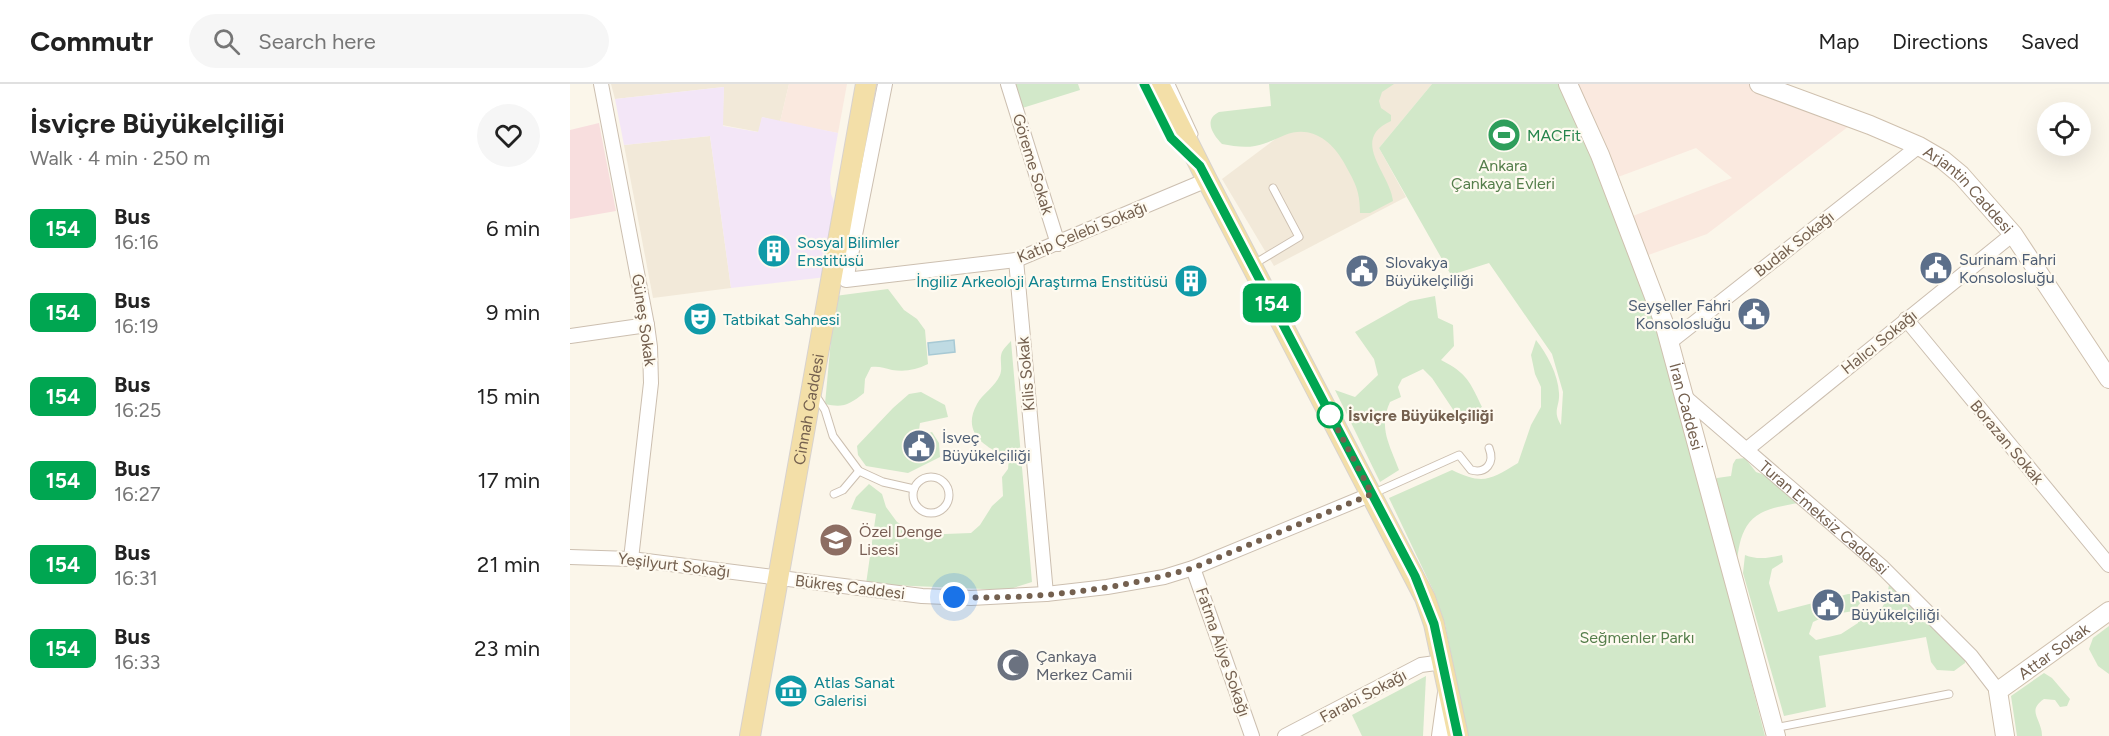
<!DOCTYPE html>
<meta charset="utf-8">
<style>
:root{--surface:#fff;--page:#f6f6f6;--text:#222;--muted:#767676;--line:#e0e0e0}
body{margin:0;font-family:Figtree,sans-serif;background:var(--page);color:var(--text);height:100vh;display:flex;flex-direction:column;font-size:22px;white-space:nowrap}
*{box-sizing:border-box;margin:0}
p{font-size:20px;color:var(--muted)}
.icon{flex:none;width:33px;height:33px;fill:none;stroke:currentColor;stroke-width:2;stroke-linecap:round;stroke-linejoin:round}
.map{position:relative;flex:1;overflow:hidden}
.drawer{display:flex;flex-direction:column;background:var(--surface);width:570px}
.drawer>*{flex:none}
.badge{padding:0 12px;border-radius:9px;font-size:21px;line-height:39px}
.fabs{position:absolute;left:1467px;top:18px;display:grid;gap:12px}
.fabs a{display:grid;place-items:center;width:54px;height:54px;border-radius:50%;background:var(--surface);box-shadow:0 6px 24px #0002;font-size:30px}
.you{position:absolute;width:30px;height:30px;margin:-15px;border:4px solid #fff;border-radius:50%;background:#1a73e8;box-shadow:0 0 0 9px #1a73e833}
.map>.badge{position:absolute;translate:-50% -50%;box-shadow:0 0 0 3px #fff}
.round{display:grid;place-items:center;flex:none;width:63px;height:63px;border-radius:32px;background:var(--page)}
.overview{display:flex;align-items:center;justify-content:space-between;height:102px;padding:0 30px}
h1{font-size:28px;font-weight:700;line-height:45px}
ul{padding:0;list-style:none}
li{display:flex;align-items:center;gap:18px;height:84px;padding:0 30px}
li div{flex:1}
li b{display:block;font-size:22px}
li em{font-style:normal}
li .badge{min-width:66px;font-weight:700;text-align:center}
header{display:flex;align-items:center;gap:36px;box-sizing:border-box;height:84px;padding:0 30px;background:var(--surface);border-bottom:2px solid var(--line)}
header strong{font-size:28px}
nav{display:flex;gap:33px;margin-inline-start:auto;font-size:21px}
.search{width:420px;height:54px;background:var(--page);display:flex;align-items:center;gap:15px;box-sizing:border-box;padding:0 21px;border-radius:33px;color:var(--muted);font-size:22px}
main{display:flex;flex:1;min-height:0}
.map>svg:first-child{display:block}
.residential{fill:#f2e9d9}
.commercial{fill:#fae9df}
.education{fill:#f3e6f7}
.medical{fill:#f8dede}
.green{fill:#d2e8c9}
.water{fill:#bfdbe3;stroke:#a7c9d4;stroke-width:1.5}
.lines{fill:none;stroke-linecap:round;stroke-linejoin:round}
.lane-casing{stroke:#ccbfb0;stroke-width:9}
.street-casing{stroke:#ccbfb0;stroke-width:16}
.secondary-casing{stroke:#cfc0ae;stroke-width:20}
.primary-casing{stroke:#d8d2ce;stroke-width:22}
.lane{stroke:#fff;stroke-width:7}
.street{stroke:#fff;stroke-width:14}
.secondary{stroke:#fff;stroke-width:18}
.primary{stroke:#f3dfa8;stroke-width:20}
.line-casing{stroke:#fff;stroke-width:14}
.line{stroke:#00a651;stroke-width:9}
.walk{stroke:#74604f;stroke-width:6;stroke-dasharray:0 10.8}
.stop-dot{fill:#fff;stroke:#00a651;stroke-width:3}
.labels{text-anchor:middle;dominant-baseline:central;stroke-width:4.5;stroke-linejoin:round;paint-order:stroke}
.leisure-label{font-size:16px;fill:#27864d;stroke:#fefaf0;text-anchor:start}
.street-label{font-size:16px;fill:#74604f;stroke:#fefaf0}
.park-label{font-size:16px;fill:#557e4b;stroke:#fefaf0}
.culture-label{font-size:16px;fill:#0d838f;stroke:#fefaf0;text-anchor:start}
.service-label{font-size:16px;fill:#4e5e75;stroke:#fefaf0;text-anchor:start}
.stop-label{font-size:16px;font-weight:bold;fill:#74604f;stroke:#fefaf0;text-anchor:start}
.education-label{font-size:16px;fill:#785e54;stroke:#fefaf0;text-anchor:start}
.worship-label{font-size:16px;fill:#5b616d;stroke:#fefaf0;text-anchor:start}
</style>
<header>
<strong>Commutr</strong>
<div class="search"><svg class="icon" aria-label="search" viewBox="0 0 24 24"><circle cx="10" cy="10" r="6"/><path d="M15 15l6 6"/></svg>Search here</div>
<nav><a>Map</a><a>Directions</a><a>Saved</a></nav>
</header>
<main>
<section class="drawer">
<div class="overview"><div><h1>İsviçre Büyükelçiliği</h1><p>Walk · 4 min · 250 m</p></div><a class="round"><svg class="icon" aria-label="heart" viewBox="0 0 24 24"><path d="M12 20l-8-8c-3-5 5-10 8-4 3-6 11-1 8 4z"/></svg></a></div>
<ul>
<li><span class="badge" style="background:#00a651;color:#fff">154</span><div><b>Bus</b><p>16:16</p></div><em>6 min</em></li>
<li><span class="badge" style="background:#00a651;color:#fff">154</span><div><b>Bus</b><p>16:19</p></div><em>9 min</em></li>
<li><span class="badge" style="background:#00a651;color:#fff">154</span><div><b>Bus</b><p>16:25</p></div><em>15 min</em></li>
<li><span class="badge" style="background:#00a651;color:#fff">154</span><div><b>Bus</b><p>16:27</p></div><em>17 min</em></li>
<li><span class="badge" style="background:#00a651;color:#fff">154</span><div><b>Bus</b><p>16:31</p></div><em>21 min</em></li>
<li><span class="badge" style="background:#00a651;color:#fff">154</span><div><b>Bus</b><p>16:33</p></div><em>23 min</em></li>
</ul>
</section>
<div class="map">
<svg width="1539" height="652" viewBox="0 0 1539 652">
<rect width="100%" height="100%" fill="#fbf6ea"/>
<!-- residential -->
<g class="residential">
<path d="M41,0H219L210,38L192,33L189,48L152,41L154,3L45,15Z"/>
<path d="M779,0H862L809,64L836,113L704,182L652,95Z"/>
<path d="M140,52L161,204L83,214L54,61Z"/>
</g>
<!-- commercial -->
<g class="commercial">
<path d="M219,0H277L268,49L210,38Z"/>
<path d="M1005,0H1189L1287,36L1137,150L1070,174L1055,135L1162,94L1126,64L1040,96Z"/>
</g>
<!-- education -->
<path class="education" d="M154,3L153,42L188,48L192,33L268,49L260,95L261,110L265,120L256,193L161,204L140,52L54,61L45,15Z"/>
<!-- medical -->
<path class="medical" d="M29,39L46,127L0,135V46Z"/>
<!-- green -->
<g class="green">
<path d="M438,0H508L510,6L446,26Z"/>
<path d="M699,0H824L812,8L809,17L811,24L821,31V37C779,56 820,89 823,117L800,129H790C790,105 784,97 773,77C761,56 740,41 715,51C705,55 696,60 685,62C674,64 663,62 652,60C643,51 633,36 649,28L701,22Z"/>
<path d="M862,0H992L1094,258L1195,652H898L875,540L864,508L819,414L882,386C913,401 920,396 948,379L961,341L971,323V303L965,290L961,271L966,256C977,270 988,290 989,309C990,323 982,326 991,341L993,308L982,270L919,179L881,191L809,64Z"/>
<path d="M318,205L334,226L347,235L355,246L358,280C346,286 335,288 322,286C314,284 309,282 301,283L295,295L294,309C279,321 273,324 255,320L265,212Z"/>
<path d="M865,212L868,234L883,241L884,262L871,276C897,289 900,298 912,323L890,336L862,294L853,285L832,295L828,303L831,313L820,318C808,344 820,361 829,386L810,398L765,306L785,313L808,291L804,275L785,248L840,217Z"/>
<path d="M441,257L462,498L437,506L296,500L306,430L281,425L286,413L299,400L312,410L316,423L327,438L342,447L375,450L401,449L410,441L422,422L433,412L432,393L438,385L439,374C415,363 391,349 407,320C413,309 425,303 430,291C433,284 429,275 432,268C434,264 438,260 441,257Z"/>
<path d="M351,308L375,321L378,333L350,339L348,353L362,348L369,359L370,373L338,389L296,382L288,371L287,362L323,324L339,310Z"/>
<path d="M1175,374L1186,388L1200,393L1236,417C1222,421 1204,422 1191,429C1166,442 1168,475 1165,499L1143,398L1147,394L1161,392L1163,380L1166,375Z"/>
<path d="M1175,471C1187,476 1199,474 1212,471L1213,478L1202,485L1199,499L1208,528L1278,510H1290L1291,518L1284,527L1258,531L1243,538L1239,550L1246,556L1271,550L1288,539V532L1299,526L1310,528L1316,516L1319,501L1395,573V579L1384,587L1367,586L1361,578L1356,553L1249,572L1256,623L1214,632L1173,489Z"/>
<path d="M1539,542V590L1528,582L1519,565L1523,554Z"/>
<path d="M1474,589L1482,594L1500,615L1497,622L1490,623L1485,616L1474,615C1456,627 1472,635 1472,652H1447L1441,612Z"/>
<path d="M856,592L853,652H792L782,631Z"/>
</g>
<!-- water -->
<path class="water" d="M384,256L385,268L359,271L358,259Z"/>
<g class="lines">
<defs>
<g id="lane">
<path d="M601,0L624,50"/>
<path d="M684,180L729,153L703,104"/>
<path d="M246,312L255,326L263,352L289,387L313,398L344,405"/>
<circle cx="361" cy="411" r="18"/>
<path d="M264,410L273,406L289,387"/>
<path d="M802,410L889,371L901,386C916,390 925,379 919,364"/>
<path d="M1204,644L1379,610"/>
</g>
<g id="street">
<path d="M31,0L77,241L80,263L81,299L61,475"/>
<path d="M315,0L276,196L446,176L637,96"/>
<path d="M438,0L488,160"/>
<path d="M446,176L476,510"/>
<path d="M1336,235L1539,481"/>
<path d="M0,252L77,241"/>
<path d="M1100,258L1349,62"/>
<path id="s1" d="M1115,313L1311,482L1401,572L1428,607"/>
<path d="M1176,366L1443,150"/>
<path d="M0,473L61,475L352,512L401,514L476,510L537,503L594,493L623,484L802,410"/>
<path d="M623,484L682,652"/>
<path d="M715,652L851,581L873,578"/>
</g>
<g id="secondary">
<path id="s2" d="M998,0L1030,71L1094,239L1206,652"/>
<path id="s3" d="M1189,0L1300,41L1349,62L1373,76L1391,91L1443,150L1539,295"/>
<path d="M871,652L877,609"/>
<path id="s4" d="M1435,652L1428,607L1539,527"/>
</g>
<g id="primary">
<path d="M589,0L637,96L855,514L864,540L888,652"/>
<path id="s5" d="M180,652L296,0"/>
</g>
</defs>
<!-- lane casing -->
<use href="#lane" class="lane-casing"/>
<!-- street casing -->
<use href="#street" class="street-casing"/>
<!-- secondary casing -->
<use href="#secondary" class="secondary-casing"/>
<!-- primary casing -->
<use href="#primary" class="primary-casing"/>
<!-- lane -->
<use href="#lane" class="lane"/>
<!-- street -->
<use href="#street" class="street"/>
<!-- secondary -->
<use href="#secondary" class="secondary"/>
<!-- primary -->
<use href="#primary" class="primary"/>
</g>
<g class="lines">
<defs>
<path id="line" d="M574,0L601,54L630,82L845,492L864,540L888,652"/>
</defs>
<!-- line casing -->
<use href="#line" class="line-casing"/>
<!-- line -->
<use href="#line" class="line"/>
<!-- walk -->
<path class="walk" d="M384,513C464,516 547,506 623,484L802,410L758,327L760,331"/>
</g>
<!-- icons -->
<defs>
<symbol id="stadium-disc" viewBox="-11 -11 22 22"><circle r="9.5" fill="#2e9e5b" stroke="#fefaf0"/><path d="M0-5a6.5 5 0 1 0 0 10a6.5 5 0 1 0 0-10ZM-3.5-1.8h7v3.6h-7Z" fill="#fff"/></symbol>
<symbol id="building-disc" viewBox="-11 -11 22 22"><circle r="9.5" fill="#0f9aa8" stroke="#fefaf0"/><path d="M-4-6H4V6H1V3H-1V6H-4ZM-2.5-4.3h1.7v1.8h-1.7ZM.8-4.3h1.7v1.8H.8ZM-2.5-1h1.7V.8h-1.7ZM.8-1h1.7V.8H.8Z" fill="#fff"/></symbol>
<symbol id="civic-disc" viewBox="-11 -11 22 22"><circle r="9.5" fill="#5c6f8a" stroke="#fefaf0"/><path d="M-.6-6.5H3V-4.5H.6V-3L4-1V1h2V6H-6V1h2V-1L-.6-3ZM-1.2 2.5V6h2.4V2.5Z" fill="#fff"/></symbol>
<symbol id="theatre-disc" viewBox="-11 -11 22 22"><circle r="9.5" fill="#0f9aa8" stroke="#fefaf0"/><path d="M-5-5.5Q0-4 5-5.5V0Q5 5 0 6Q-5 5-5 0ZM-3.3-2.5H-1v1.5H-3.3ZM1-2.5H3.3v1.5H1ZM-2.8 1Q0 5.5 2.8 1Z" fill="#fff"/></symbol>
<symbol id="school-disc" viewBox="-11 -11 22 22"><circle r="9.5" fill="#8d6e63" stroke="#fefaf0"/><path d="M0-5L7-2L0 1L-7-2ZM-4 1L0 2.5L4 1V4Q0 6-4 4Z" fill="#fff"/></symbol>
<symbol id="mosque-disc" viewBox="-11 -11 22 22"><circle r="9.5" fill="#6b7280" stroke="#fefaf0"/><path d="M3.5-4.9A6 6 0 1 0 3.5 4.9A5 5 0 1 1 3.5-4.9Z" fill="#fff"/></symbol>
<symbol id="museum-disc" viewBox="-11 -11 22 22"><circle r="9.5" fill="#0f9aa8" stroke="#fefaf0"/><path d="M0-6L6-3V-2H-6V-3ZM-5-1h2V3h-2ZM-1-1h2V3h-2ZM3-1h2V3H3ZM-6 4H6V6H-6Z" fill="#fff"/></symbol>
</defs>
<g fill-rule="evenodd">
<use href="#stadium-disc" x="915" y="32" width="38" height="38"/>
<use href="#building-disc" x="185" y="148" width="38" height="38"/>
<use href="#civic-disc" x="1347" y="165" width="38" height="38"/>
<use href="#civic-disc" x="773" y="168" width="38" height="38"/>
<use href="#building-disc" x="602" y="178" width="38" height="38"/>
<use href="#civic-disc" x="1165" y="211" width="38" height="38"/>
<use href="#theatre-disc" x="111" y="216" width="38" height="38"/>
<use href="#civic-disc" x="330" y="343" width="38" height="38"/>
<use href="#school-disc" x="247" y="437" width="38" height="38"/>
<use href="#civic-disc" x="1239" y="502" width="38" height="38"/>
<use href="#mosque-disc" x="424" y="562" width="38" height="38"/>
<use href="#museum-disc" x="202" y="588" width="38" height="38"/>
</g>
<!-- markers -->
<circle class="stop-dot" cx="760" cy="331" r="12"/>
<g class="labels">
<!-- leisure labels -->
<g class="leisure-label">
<text x="957" y="51">MACFit</text>
</g>
<!-- street labels -->
<g class="street-label">
<text transform="translate(463 80) rotate(73)">Göreme Sokak</text>
<text stroke="none"><textPath href="#s3" startOffset="238">Arjantin Caddesi</textPath></text>
<text transform="translate(512 148) rotate(-22)">Katip Çelebi Sokağı</text>
<text transform="translate(1224 160) rotate(-38)">Budak Sokağı</text>
<text transform="translate(74 236) rotate(82)">Güneş Sokak</text>
<text transform="translate(1309 258) rotate(-39)">Halıcı Sokağı</text>
<text transform="translate(456 290) rotate(-95)">Kilis Sokak</text>
<text stroke="none"><textPath href="#s2" startOffset="344">İran Caddesi</textPath></text>
<text stroke="none"><textPath href="#s5" startOffset="332">Cinnah Caddesi</textPath></text>
<text transform="translate(1437 358) rotate(50)">Borazan Sokak</text>
<text stroke="none"><textPath href="#s1" startOffset="184">Turan Emeksiz Caddesi</textPath></text>
<text transform="translate(104 481) rotate(7)">Yeşilyurt Sokağı</text>
<text transform="translate(280 503) rotate(7)">Bükreş Caddesi</text>
<text stroke="none"><textPath href="#s4" startOffset="114">Attar Sokak</textPath></text>
<text transform="translate(653 568) rotate(71)">Fatma Aliye Sokağı</text>
<text transform="translate(793 612) rotate(-28)">Farabi Sokağı</text>
</g>
<!-- park labels -->
<g class="park-label">
<text x="933" y="81">Ankara<tspan x="933" dy="18">Çankaya Evleri</tspan></text>
<text x="1067" y="553">Seğmenler Parkı</text>
</g>
<!-- culture labels -->
<g class="culture-label">
<text x="227" y="158">Sosyal Bilimler<tspan x="227" dy="18">Enstitüsü</tspan></text>
<text x="598" y="197" text-anchor="end">İngiliz Arkeoloji Araştırma Enstitüsü</text>
<text x="153" y="235">Tatbikat Sahnesi</text>
<text x="244" y="598">Atlas Sanat<tspan x="244" dy="18">Galerisi</tspan></text>
</g>
<!-- service labels -->
<g class="service-label">
<text x="1389" y="175">Surinam Fahri<tspan x="1389" dy="18">Konsolosluğu</tspan></text>
<text x="815" y="178">Slovakya<tspan x="815" dy="18">Büyükelçiliği</tspan></text>
<text x="1161" y="221" text-anchor="end">Seyşeller Fahri<tspan x="1161" dy="18">Konsolosluğu</tspan></text>
<text x="372" y="353">İsveç<tspan x="372" dy="18">Büyükelçiliği</tspan></text>
<text x="1281" y="512">Pakistan<tspan x="1281" dy="18">Büyükelçiliği</tspan></text>
</g>
<!-- stop labels -->
<g class="stop-label">
<text x="778" y="331">İsviçre Büyükelçiliği</text>
</g>
<!-- education labels -->
<g class="education-label">
<text x="289" y="447">Özel Denge<tspan x="289" dy="18">Lisesi</tspan></text>
</g>
<!-- worship labels -->
<g class="worship-label">
<text x="466" y="572">Çankaya<tspan x="466" dy="18">Merkez Camii</tspan></text>
</g>
</g>
</svg>
<div class="fabs">
<a><svg class="icon" aria-label="locate" viewBox="0 0 24 24"><circle cx="12" cy="12" r="6"/><path d="M12 2v4M12 18v4M2 12h4M18 12h4"/></svg></a>
</div>
<div class="you" style="left:384px;top:513px"></div>
<b class="badge" style="left:702px;top:219px;background:#00a651;color:#fff">154</b>
</div>
</main>
